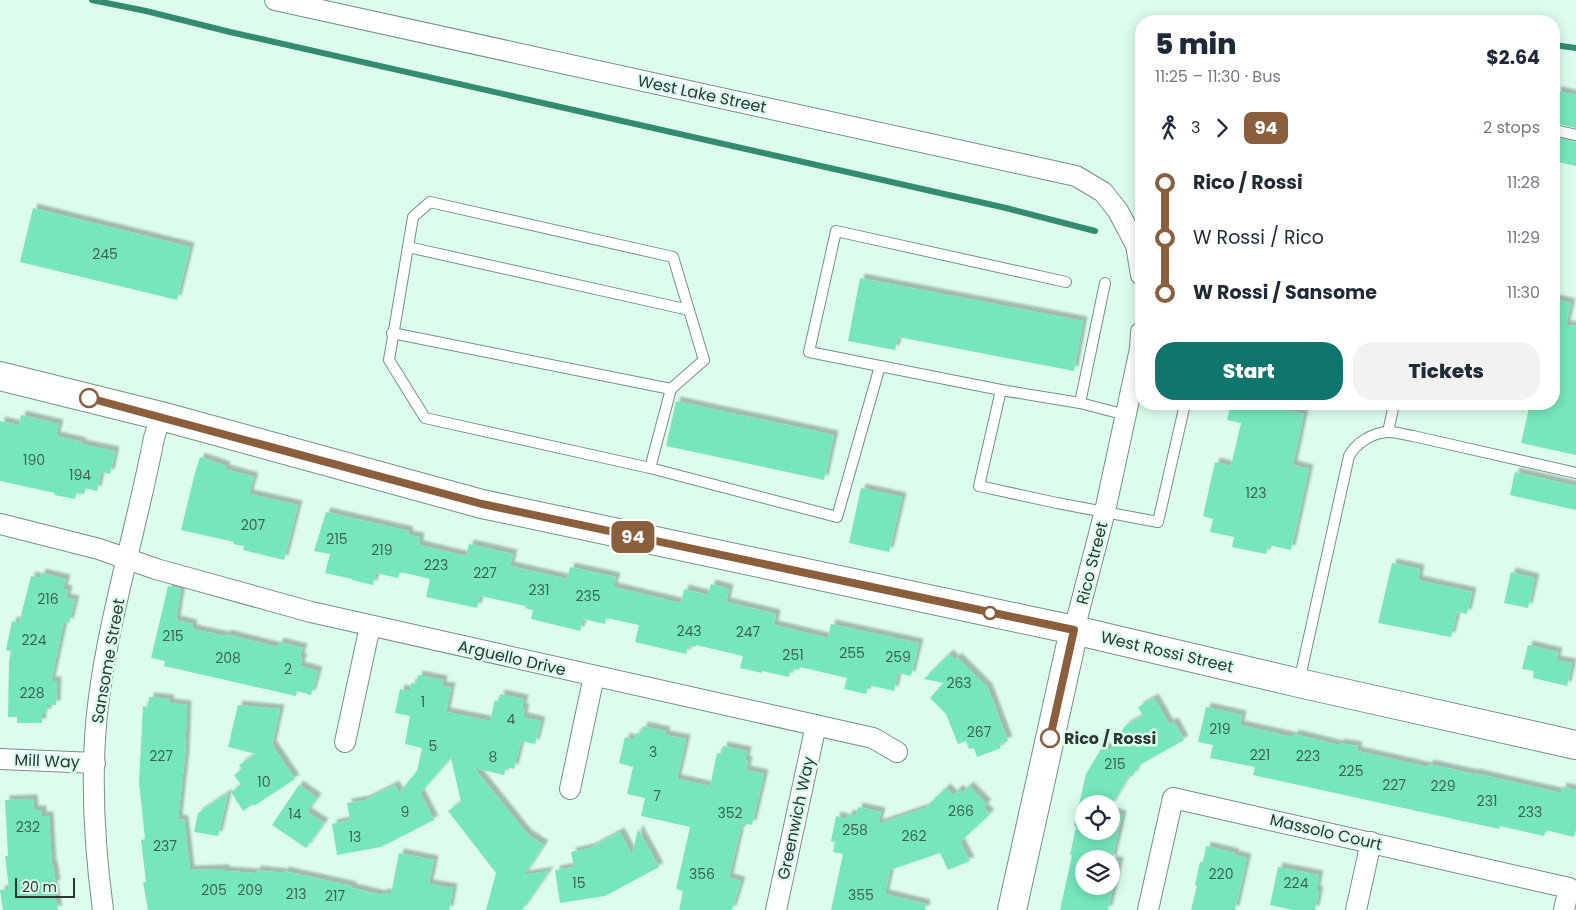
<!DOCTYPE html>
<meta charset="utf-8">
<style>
:root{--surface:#fff;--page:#f2f2f3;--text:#1f2937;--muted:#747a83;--accent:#0f766e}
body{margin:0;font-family:Poppins,sans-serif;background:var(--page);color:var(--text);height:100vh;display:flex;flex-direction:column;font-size:19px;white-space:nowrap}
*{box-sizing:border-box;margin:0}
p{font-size:16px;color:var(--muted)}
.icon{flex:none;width:28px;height:28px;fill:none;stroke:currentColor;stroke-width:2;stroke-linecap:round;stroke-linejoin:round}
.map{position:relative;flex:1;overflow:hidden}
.panel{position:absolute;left:1135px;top:15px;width:425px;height:395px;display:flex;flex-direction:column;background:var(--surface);border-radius:20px;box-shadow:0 2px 12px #0003}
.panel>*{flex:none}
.badge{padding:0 10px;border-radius:8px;font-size:18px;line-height:32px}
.fabs{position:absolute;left:1075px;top:795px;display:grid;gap:10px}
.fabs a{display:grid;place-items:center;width:45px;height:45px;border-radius:50%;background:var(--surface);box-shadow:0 2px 12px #0003;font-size:25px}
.scale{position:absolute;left:15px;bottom:12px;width:60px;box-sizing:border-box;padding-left:5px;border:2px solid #2b3832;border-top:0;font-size:14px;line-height:18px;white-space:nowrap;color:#2b3832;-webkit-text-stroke:4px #dcfdee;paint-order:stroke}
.map>.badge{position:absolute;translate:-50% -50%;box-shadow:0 0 0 2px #fff}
.legs{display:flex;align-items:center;gap:8px;height:55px;padding:0 20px;font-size:16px}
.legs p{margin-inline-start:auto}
.head{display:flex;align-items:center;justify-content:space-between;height:85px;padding:0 20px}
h1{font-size:28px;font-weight:800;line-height:38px}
.primary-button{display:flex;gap:10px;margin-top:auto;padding:10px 20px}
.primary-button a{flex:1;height:58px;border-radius:20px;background:var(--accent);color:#fff;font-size:20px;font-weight:800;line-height:58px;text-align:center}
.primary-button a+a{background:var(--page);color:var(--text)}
ul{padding:0 20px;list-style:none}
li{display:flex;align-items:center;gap:18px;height:55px;font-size:19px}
li i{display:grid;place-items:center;width:8px;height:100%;margin:0 6px;background:currentColor}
li i::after{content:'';width:12px;height:12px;margin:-6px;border:4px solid;border-radius:50%;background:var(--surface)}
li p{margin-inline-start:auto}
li:first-child i{background:linear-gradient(#0000 50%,currentColor 0)}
li:last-child i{background:linear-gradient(currentColor 50%,#0000 0)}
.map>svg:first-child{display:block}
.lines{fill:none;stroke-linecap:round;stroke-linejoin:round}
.stream{stroke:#348c6e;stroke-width:6}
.building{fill:#75e7bb;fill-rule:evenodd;filter:url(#shadow)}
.lane-casing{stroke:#739184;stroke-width:12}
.street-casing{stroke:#739184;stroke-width:22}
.secondary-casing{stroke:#739184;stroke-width:30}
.lane{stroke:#fff;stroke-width:10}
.street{stroke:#fff;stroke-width:20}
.secondary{stroke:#fff;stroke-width:28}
.line-1-casing{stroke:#fff;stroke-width:11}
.line-1{stroke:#8b5e3c;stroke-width:8}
.stop-1-dot{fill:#fff;stroke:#8b5e3c;stroke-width:2.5}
.labels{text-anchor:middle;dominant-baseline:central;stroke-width:5;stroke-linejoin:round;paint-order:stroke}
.number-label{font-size:14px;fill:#3e6454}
.street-label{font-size:16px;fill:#2b3832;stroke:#dcfdee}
.stop-label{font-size:16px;font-weight:bold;fill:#2b3832;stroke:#dcfdee;text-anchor:start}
</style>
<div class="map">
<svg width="1576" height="910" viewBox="0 0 1576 910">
<defs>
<filter id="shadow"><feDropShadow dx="4.5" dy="-4.5" stdDeviation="1" flood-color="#0004"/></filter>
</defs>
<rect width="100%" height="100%" fill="#dcfdee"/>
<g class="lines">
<!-- stream -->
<g class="stream">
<path d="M92,0L146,11L230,32L1006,208L1095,231"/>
<path d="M1554,45L1576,48"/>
</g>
</g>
<!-- building -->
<g class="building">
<path d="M1557,91L1576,95V128L1554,123V107Z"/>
<path d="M1554,137L1576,142V166L1554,161Z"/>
<path d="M33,208L190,247L177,300L20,262Z"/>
<path d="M860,278L1083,321L1074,371L898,337L895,350L848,341Z"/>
<path d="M1554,299L1571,303L1566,325L1576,326V455L1521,443L1530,404H1554Z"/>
<path d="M676,401L834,435L824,480L666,446Z"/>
<path d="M1231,404H1276L1275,408L1304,414L1293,465L1309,469L1291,550L1268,545L1266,554L1232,547L1234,537L1210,532L1213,519L1203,516L1215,462L1231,466L1241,423L1227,420Z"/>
<path d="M21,415L59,424L56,436L82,442L81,444L115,451L110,474L101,472L97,491L86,488L84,494L76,493L75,499L54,495L55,493L0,481V421L19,425Z"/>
<path d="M200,457L226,466L225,469L254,477L249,494L298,505L284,560L243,550L244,546L233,544L234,542L181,530L195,473Z"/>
<path d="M1515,472L1576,486V510L1510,495Z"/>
<path d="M861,488L902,497L889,552L849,543Z"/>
<path d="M326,512L409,531L408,535L420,537L419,545L466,556L469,544L513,554L510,566L567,579L570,567L616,577L613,587L681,603L684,589L708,595L711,584L729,589L726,602L776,614L774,625L828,638L831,624L919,643L911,676L898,673L894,691L868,685L866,694L844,689L847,678L800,667L799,670L791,669L789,677L762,671V673L740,668L743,656L696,645L695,647L688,646L686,654L635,642L639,625L606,618L605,624L583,619L580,631L531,619L533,610L525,608L526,606L480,596L477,608L426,597L430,579L400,572L398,578L376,573L373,585L352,580V579L325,573L330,554L314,551Z"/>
<path d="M1392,563L1420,569L1418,580L1472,592L1467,614L1457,612L1451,637L1378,623Z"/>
<path d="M1511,572L1535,578L1528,608L1504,603Z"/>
<path d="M41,573L66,579L63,589L68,590L66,598L75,600L69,623L64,622L51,681H57L56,705H47V713H42V723H17V717H8L9,661L11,651L6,650L12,621L19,623L31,576L40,578Z"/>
<path d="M168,586L181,589L176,620L193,624L192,629L226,636V634L277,647L279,642L303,648L300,657L303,658L300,666L318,671L311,695L297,691L296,696L164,666L165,661L151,658Z"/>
<path d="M1528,645L1558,652L1556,660L1572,663L1567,686L1533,678L1534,671L1522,669Z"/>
<path d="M949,654L955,660L957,657L988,688L1008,741L999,744L1001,748L977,757L974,748L969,749L966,741L958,744L946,714L930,698L944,683L924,679Z"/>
<path d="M418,675L443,680L442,686L451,687L446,712L490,721L495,700L499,701L500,694L524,699L522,708H525L523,717L541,721L535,744L521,741L514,769L506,767L504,775L474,768L527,834L544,845L524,875L549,871L522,910H486L496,873L448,811L461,802L451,758L420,793L434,820L381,847L337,855L332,824L350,820L347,803L365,800L395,785L399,793L417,771L422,748L405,744L410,716L395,713L400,689L410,691L411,683L416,684Z"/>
<path d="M149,697L170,699L169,703L187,705L185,756L178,819L184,820L190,870L225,869V871L256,873V870L284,873V871L352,886V888L382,895L383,893L391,894L399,853L434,860L429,884L453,888L449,910H148L143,882H146L141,840L145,839L139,783L143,706L148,707Z"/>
<path d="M1154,698L1169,724L1174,722L1184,740L1138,766L1132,777L1129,775L1111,805L1084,804V831H1111V812L1122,815L1112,860L1119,862L1108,910H1060L1072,855H1070L1076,827L1074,826L1086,774L1103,746L1110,750L1125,726L1143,716L1138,707ZM1084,859H1111V886H1084Z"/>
<path d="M238,705L280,709L272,745L295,779L254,806L253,804L243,811L231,792L241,785L234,775L242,769L239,765L256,754L228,747Z"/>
<path d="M1206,707L1242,715L1240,725L1293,737L1294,734L1339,745V743L1358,746L1357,751L1428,767L1429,764L1474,774V773L1561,793L1562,787L1576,790V828L1574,837L1546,830L1544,836L1500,826L1499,829L1253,775L1255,767L1210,758L1213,745L1198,742Z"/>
<path d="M643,726L666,731L665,735L686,739L677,779L710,786L717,753L721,754L723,746L747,751L745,760L748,761L746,770L764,774L752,825L743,823L742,830H740L729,878L741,881L732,910H679L683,891L676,889L690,827L641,816L645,798L627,794L633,767L619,763L625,737L634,740L636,733L641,734Z"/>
<path d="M299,785L317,798L307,812L324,823L306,848L272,825Z"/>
<path d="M969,786L987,804L983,807L990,814L960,842L970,861L948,870L940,853L890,870L885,894L926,904L925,910H831L843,854L833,852L835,842L831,841L836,816L847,819L848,814L856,816L858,807L881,812L878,824L925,808L946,788L953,795L959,789L962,793Z"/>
<path d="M228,793L218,836L194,832L198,813Z"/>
<path d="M33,799L34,810H42V816H49L52,866L53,865L56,884L53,885L58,910H3L0,890L9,889L5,856H8L5,800Z"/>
<path d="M638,829L659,867L605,896L560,903L555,870L574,867L571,852L590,848L620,832L632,855Z"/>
<path d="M1206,846L1235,853L1234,855L1247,858L1235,910H1191L1197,886L1195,885L1200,862H1203Z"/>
<path d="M1278,867L1319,875L1316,890L1319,891L1315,910H1293L1270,905Z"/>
</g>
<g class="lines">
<defs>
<g id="lane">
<path d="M1554,130L1576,135"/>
<path d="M408,247L689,310"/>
<path d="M392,333L671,389L704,360L673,257L430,202L413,217L389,360L425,418L650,468L837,517L880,366"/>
<path d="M1001,390L809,352L836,231L1066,282"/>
<path d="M1080,403L1105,283"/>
<path d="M1126,415L1080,403L1001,390L979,486L1057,503L1158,522L1185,404"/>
<path d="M1388,432L1394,404"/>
<path d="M650,468L671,389"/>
<path d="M1299,682L1349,456C1356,443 1373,432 1389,432C1397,432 1405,435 1413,436L1576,473"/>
</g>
<g id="street">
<path d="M275,0L1076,176L1103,192L1118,211L1136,245L1141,275"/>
<path d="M0,524L99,549L156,569L311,612L873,738L897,752"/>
<path d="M1074,630L1105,511L1140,349L1141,332"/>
<path d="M345,742L370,626"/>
<path d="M0,759L95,763"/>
<path d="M570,789L594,676"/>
<path d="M103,910C94,843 90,773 98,705C109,615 137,527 154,438L161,416"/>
<path d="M776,910L816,725"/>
<path d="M1148,910L1173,798L1569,888L1564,910"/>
<path d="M1356,910L1371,842"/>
</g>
<g id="secondary">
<path d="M0,376L161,416L482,504L1074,630L1299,683L1576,745"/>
<path d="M1012,910L1074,630"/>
</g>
</defs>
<!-- lane casing -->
<use href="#lane" class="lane-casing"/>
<!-- street casing -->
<use href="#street" class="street-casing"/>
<!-- secondary casing -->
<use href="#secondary" class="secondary-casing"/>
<!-- lane -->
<use href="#lane" class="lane"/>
<!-- street -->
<use href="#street" class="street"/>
<!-- secondary -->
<use href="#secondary" class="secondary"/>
</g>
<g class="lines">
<defs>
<path id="line-1" d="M89,398L482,504L1074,630L1050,738"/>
</defs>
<!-- line-1 casing -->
<use href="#line-1" class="line-1-casing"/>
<!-- line-1 -->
<use href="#line-1" class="line-1"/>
</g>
<!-- markers -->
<g class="stop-1-dot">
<circle cx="89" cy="398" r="9"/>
<circle cx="990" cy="613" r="6"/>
<circle cx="1050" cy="738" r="9"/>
</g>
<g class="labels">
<!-- number labels -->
<g class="number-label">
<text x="105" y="254">245</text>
<text x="34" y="460">190</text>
<text x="80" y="475">194</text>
<text x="1256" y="493">123</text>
<text x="253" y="525">207</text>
<text x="337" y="539">215</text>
<text x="382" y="550">219</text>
<text x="436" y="565">223</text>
<text x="485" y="573">227</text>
<text x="539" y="590">231</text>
<text x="588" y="596">235</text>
<text x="48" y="599">216</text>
<text x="689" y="631">243</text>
<text x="748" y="632">247</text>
<text x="173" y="636">215</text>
<text x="34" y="640">224</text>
<text x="852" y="653">255</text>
<text x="793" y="655">251</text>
<text x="898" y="657">259</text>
<text x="228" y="658">208</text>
<text x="288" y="669">2</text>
<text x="959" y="683">263</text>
<text x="32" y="693">228</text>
<text x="423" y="702">1</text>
<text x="511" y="719">4</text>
<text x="1220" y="729">219</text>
<text x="979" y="732">267</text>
<text x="433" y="746">5</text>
<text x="653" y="752">3</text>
<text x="1260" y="755">221</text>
<text x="161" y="756">227</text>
<text x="1308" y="756">223</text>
<text x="493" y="757">8</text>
<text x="1115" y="764">215</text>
<text x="1351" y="771">225</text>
<text x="264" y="782">10</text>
<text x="1394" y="785">227</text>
<text x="1443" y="786">229</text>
<text x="657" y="796">7</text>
<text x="1487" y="801">231</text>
<text x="961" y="811">266</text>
<text x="405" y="812">9</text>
<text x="1530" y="812">233</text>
<text x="730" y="813">352</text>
<text x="295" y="814">14</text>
<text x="28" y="827">232</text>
<text x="855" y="830">258</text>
<text x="914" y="836">262</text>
<text x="355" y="837">13</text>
<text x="165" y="846">237</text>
<text x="702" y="874">356</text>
<text x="1221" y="874">220</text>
<text x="579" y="883">15</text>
<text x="1296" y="883">224</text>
<text x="214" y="890">205</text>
<text x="250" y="890">209</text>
<text x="296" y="894">213</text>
<text x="861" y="895">355</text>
<text x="335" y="896">217</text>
</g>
<!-- street labels -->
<g class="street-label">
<text transform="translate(702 94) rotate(12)">West Lake Street</text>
<text transform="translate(1092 563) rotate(-76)">Rico Street</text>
<text transform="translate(1167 652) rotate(13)">West Rossi Street</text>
<text transform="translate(512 658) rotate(13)">Arguello Drive</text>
<text transform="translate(108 661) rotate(-80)">Sansome Street</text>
<text transform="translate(47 761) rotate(2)">Mill Way</text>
<text transform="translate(796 818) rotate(-78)">Greenwich Way</text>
<text transform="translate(1326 832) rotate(13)">Massolo Court</text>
</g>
<!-- stop labels -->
<g class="stop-label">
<text x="1064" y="738">Rico / Rossi</text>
</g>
</g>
</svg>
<div class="fabs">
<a><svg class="icon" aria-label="locate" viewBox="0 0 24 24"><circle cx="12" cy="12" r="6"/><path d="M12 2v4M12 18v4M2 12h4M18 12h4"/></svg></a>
<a><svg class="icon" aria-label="layers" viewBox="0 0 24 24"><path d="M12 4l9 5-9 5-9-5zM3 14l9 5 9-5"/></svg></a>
</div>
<div class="scale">20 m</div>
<b class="badge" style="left:633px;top:537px;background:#8b5e3c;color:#fff">94</b>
<section class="panel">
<div class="head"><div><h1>5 min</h1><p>11:25 – 11:30 · Bus</p></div><b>$2.64</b></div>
<div class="legs"><svg class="icon" aria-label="walk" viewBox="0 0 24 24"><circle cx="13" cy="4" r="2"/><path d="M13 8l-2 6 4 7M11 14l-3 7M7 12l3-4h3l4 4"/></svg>3<svg class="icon" aria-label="forward" viewBox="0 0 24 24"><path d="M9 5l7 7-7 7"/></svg><b class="badge" style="background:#8b5e3c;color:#fff">94</b><p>2 stops</p></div>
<ul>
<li><i style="color:#8b5e3c"></i><b>Rico / Rossi</b><p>11:28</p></li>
<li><i style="color:#8b5e3c"></i><span>W Rossi / Rico</span><p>11:29</p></li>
<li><i style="color:#8b5e3c"></i><b>W Rossi / Sansome</b><p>11:30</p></li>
</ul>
<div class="primary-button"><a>Start</a><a>Tickets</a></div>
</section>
</div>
